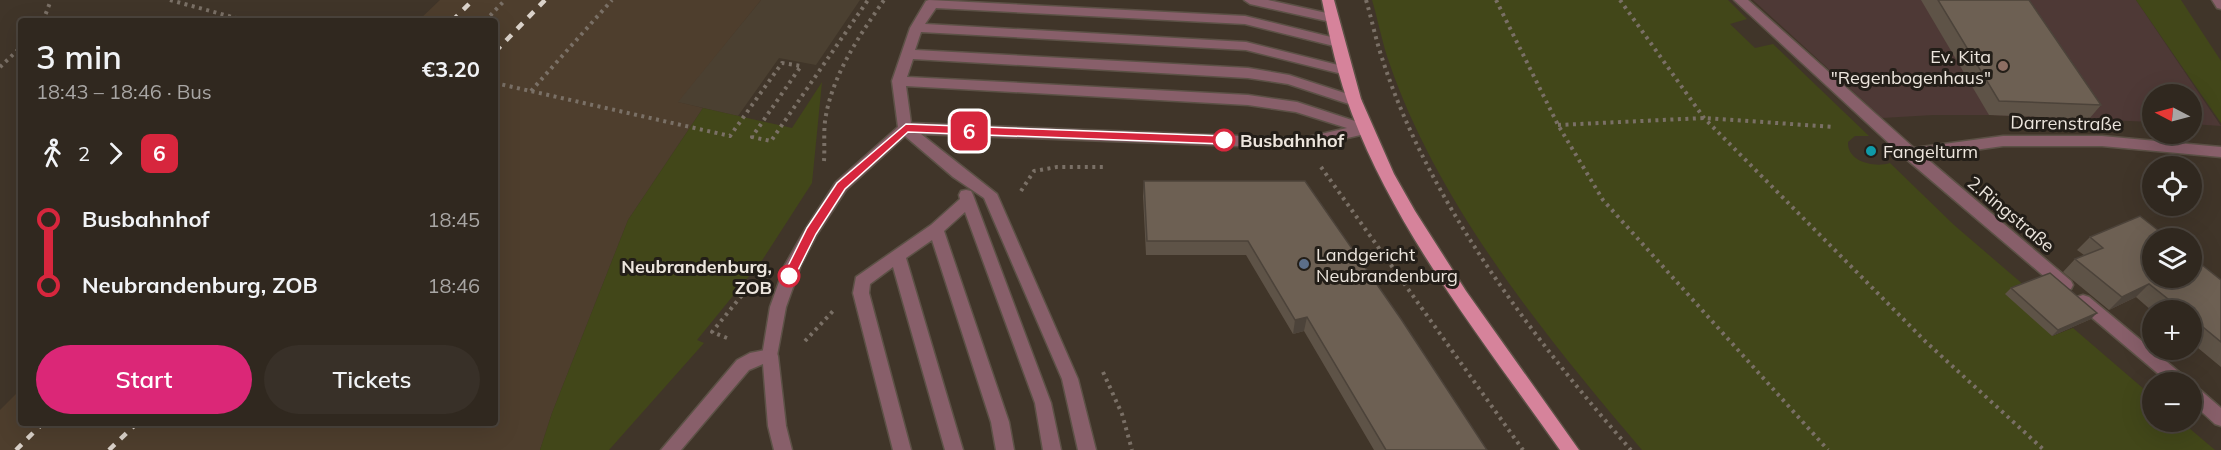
<!DOCTYPE html>
<meta charset="utf-8">
<style>
:root{--surface:#30281f;--page:#383028;--text:#f1f3f6;--muted:#a8a6a4;--line:#4b443d;--accent:#db2777}
body{margin:0;font-family:Mulish,sans-serif;background:var(--page);color:var(--text);height:100vh;display:flex;flex-direction:column;font-size:22px;white-space:nowrap}
*{box-sizing:border-box;margin:0}
p{font-size:20px;color:var(--muted)}
.icon{flex:none;width:33px;height:33px;fill:none;stroke:currentColor;stroke-width:2;stroke-linecap:round;stroke-linejoin:round}
.map{position:relative;flex:1;overflow:hidden}
.drawer{position:absolute;left:18px;top:18px;width:480px;height:408px;display:flex;flex-direction:column;background:var(--surface);border-radius:6px;box-shadow:0 6px 24px #0002,0 0 0 2px var(--line)}
.drawer>*{flex:none}
.badge{padding:0 12px;border-radius:9px;font-size:21px;line-height:39px}
.needle{width:39px;rotate:276deg}
.fabs{position:absolute;left:2142px;top:84px;display:grid;gap:12px}
.fabs a{display:grid;place-items:center;width:60px;height:60px;border-radius:50%;background:var(--surface);box-shadow:0 6px 24px #0002,0 0 0 2px var(--line);font-size:30px}
.map>.badge{position:absolute;translate:-50% -50%;box-shadow:0 0 0 3px #fff}
.legs{display:flex;align-items:center;gap:9px;height:66px;padding:0 18px;font-size:20px}
.legs p{margin-inline-start:auto}
.overview{display:flex;align-items:center;justify-content:space-between;height:102px;padding:0 18px}
h1{font-size:33px;font-weight:600;line-height:45px}
.cta{display:flex;gap:12px;margin-top:auto;padding:12px 18px}
.cta a{flex:1;height:69px;border-radius:36px;background:var(--accent);color:#fff;font-size:24px;font-weight:600;line-height:69px;text-align:center}
.cta a+a{background:var(--page);color:var(--text)}
ul{padding:0 18px;list-style:none}
li{display:flex;align-items:center;gap:21px;height:66px;font-size:22px}
li i{display:grid;place-items:center;width:9px;height:100%;margin:0 8px;background:currentColor}
li i::after{content:'';width:15px;height:15px;margin:-8px;border:4px solid;border-radius:50%;background:var(--surface)}
li p{margin-inline-start:auto}
li:first-child i{background:linear-gradient(#0000 50%,currentColor 0)}
li:last-child i{background:linear-gradient(currentColor 50%,#0000 0)}
.map>svg:first-child{display:block}
.commercial{fill:#4b4031}
.built{fill:#4e3e2d}
.education{fill:#4e3936}
.green{fill:#424719}
.lines{fill:none;stroke-linecap:round;stroke-linejoin:round}
.lane-casing{stroke:#5c5146;stroke-width:3}
.street-casing{stroke:#5c5146;stroke-width:3}
.primary-casing{stroke:#5c5146;stroke-width:3}
.path{stroke:#7a7066;stroke-width:4;stroke-dasharray:3 4.5;stroke-linecap:butt}
.lane{fill:#885f6a;fill-rule:evenodd}
.street{fill:#885f6a;fill-rule:evenodd}
.primary{fill:#d6839b;fill-rule:evenodd}
.rail{stroke:#dad2ca;stroke-width:4.5;stroke-dasharray:8 8;stroke-linecap:butt}
.wall{fill:#5e5347}
.shaded-wall{fill:#4c433a}
.building{fill:#6d6053;stroke:#4c433a;stroke-width:1.5}
.line-1{fill:#d7263d;stroke:#fff;stroke-width:1.5}
.education-dot{fill:#8d6e63;stroke:#231e18;stroke-width:2}
.stop-1-dot{fill:#fff;stroke:#d7263d;stroke-width:3}
.culture-dot{fill:#0f9aa8;stroke:#231e18;stroke-width:2}
.service-dot{fill:#5c6f8a;stroke:#231e18;stroke-width:2}
.labels{text-anchor:middle;dominant-baseline:central;stroke-width:6;stroke-linejoin:round;paint-order:stroke}
.poi-label{font-size:18px;fill:#ece5dd;stroke:#231e18;text-anchor:start}
.street-label{font-size:18px;fill:#ece5dd;stroke:#231e18}
.stop-label{font-size:18px;font-weight:bold;fill:#ece5dd;stroke:#231e18;text-anchor:start}
</style>
<div class="map">
<svg width="2221" height="450" viewBox="0 0 2221 450">
<rect width="100%" height="100%" fill="#403529"/>
<!-- commercial -->
<path class="commercial" d="M761,0H860L816,65L779,58L738,116L677,102Z"/>
<!-- built -->
<path class="built" d="M440,0H761L678,102L703,108L628,220L552,413L540,450H0V410L21,389V423H495V21H418Z"/>
<!-- education -->
<path class="education" d="M1753,0H2136L2221,126L2192,124V94H2152V122L1989,115H1933L1882,118Z"/>
<!-- green -->
<g class="green">
<path d="M1372,0H1728L1747,19L1730,24L1755,48L1773,44L1869,136H1855L1848,142C1847,162 1875,168 1890,163L1954,225L2025,286L2052,336L2073,328L2152,396V422H2182L2215,450H1642C1545,336 1438,205 1389,62C1382,42 1378,20 1372,0Z"/>
<path d="M2136,0H2181L2221,61V123Z"/>
<path d="M822,82L812,183L763,259L697,340L704,343L609,450H540L552,413L628,220L703,108L792,128Z"/>
</g>
<g class="lines">
<defs>
<g id="lane">
<path d="M929,0L1245,16L1343,40L1345,43L1338,47L1245,24L936,8L925,24L1246,42L1346,67L1353,71L1346,75L1246,50L921,32L915,50L1248,68L1289,75L1360,98L1362,101L1355,106L1288,84L1248,78L913,59L907,77L1248,95L1297,102L1370,126L1372,129L1365,134L1308,147L1289,148L921,134L997,194L1078,379L1096,450H1078L1062,379L984,198L953,177L905,136L846,190L816,236L801,265L786,307L776,361L770,363L764,361L762,356L770,307L785,265L806,228L836,182L898,127L892,81L910,28L926,1ZM906,86L1248,105L1296,112L1347,128L1308,137L1289,138L911,123Z"/>
<path d="M1244,0H1268L1331,14L1337,18L1331,22L1250,4Z"/>
<path d="M966,190L971,191L973,195L1051,403L1061,450H1043L1035,403L965,212L944,231L1009,422L1014,450H996L991,422L932,240L906,258L963,450H945L893,267L870,284L869,293L911,450H893L853,293L856,277L931,225L960,199L959,195L961,191Z"/>
</g>
<g id="street">
<path d="M1734,0H1748L1914,148L2003,136H2102L2221,147V157L2102,146H2003L1925,157L2071,281L2073,285L2071,289L2065,291L2059,289L1905,158Z"/>
<path d="M2212,0H2221V9L2217,8Z"/>
<path d="M2083,295L2089,297L2185,377L2187,382H2168L2077,305L2075,301L2077,297Z"/>
<path d="M770,349L776,351L778,356L786,426L792,450H774L768,426L763,364L749,370L681,450H661L737,360L750,353Z"/>
<path d="M2192,386L2198,388L2221,408V426L2215,424L2192,403Z"/>
</g>
<path id="primary" d="M1322,0H1334L1361,99L1394,174L1415,211L1466,291L1579,450H1560C1486,345 1398,235 1352,114C1338,77 1330,39 1322,0Z"/>
</defs>
<!-- lane casing -->
<use href="#lane" class="lane-casing"/>
<!-- street casing -->
<use href="#street" class="street-casing"/>
<!-- primary casing -->
<use href="#primary" class="primary-casing"/>
<!-- path -->
<g class="path">
<path d="M170,0L247,21"/>
<path d="M1366,0C1372,20 1376,41 1383,61C1429,202 1534,340 1631,450"/>
<path d="M1496,0L1558,125L1603,200L1828,450"/>
<path d="M1620,0L1704,118L1926,342L2044,450"/>
<path d="M43,21L51,0"/>
<path d="M485,21L505,0"/>
<path d="M0,67L21,47"/>
<path d="M495,83L730,136L782,63L801,66L752,137L771,141L868,0"/>
<path d="M531,91L612,0"/>
<path d="M1558,125L1704,118L1835,127"/>
<path d="M824,161C825,146 823,130 826,115C834,72 860,35 884,0"/>
<path d="M1321,167L1523,450"/>
<path d="M1021,191L1034,171L1057,167H1107"/>
<path d="M727,338L712,332L752,283"/>
<path d="M805,341L833,311"/>
<path d="M1103,372L1122,414L1132,450"/>
</g>
<!-- lane -->
<use href="#lane" class="lane"/>
<!-- street -->
<use href="#street" class="street"/>
<!-- primary -->
<use href="#primary" class="primary"/>
<!-- rail -->
<g class="rail">
<path d="M452,21L473,0"/>
<path d="M495,52L545,0"/>
<path d="M16,450L43,423"/>
<path d="M109,450L137,423"/>
</g>
</g>
<!-- wall -->
<g class="wall">
<path d="M1921,0H2029L2101,105L2089,119L1989,115Z"/>
<path d="M1144,181H1305L1487,450H1374L1304,331L1293,334L1246,255H1146L1143,196Z"/>
<path d="M2090,237L2221,280V367L2192,343V310L2152,311L2136,297L2109,310L2063,272L2075,259L2084,255L2077,250Z"/>
<path d="M2011,288L2091,319L2052,336L2005,294Z"/>
</g>
<!-- shaded-wall -->
<g class="shaded-wall">
<path d="M2149,284L2136,297L2109,310L2122,297Z"/>
<path d="M2097,313L2091,319L2052,336L2058,330Z"/>
<path d="M1307,317L1304,331L1293,334L1295,320Z"/>
</g>
<!-- building -->
<g class="building">
<path d="M1938,0H2029L2101,105L1999,101Z"/>
<path d="M1144,181H1305L1401,319L1487,450H1386L1307,317L1295,320L1248,241H1147Z"/>
<path d="M2140,216L2168,238H2152V278H2192V257L2221,280V342L2192,318V310H2182L2149,284L2122,297L2075,259L2103,248L2090,237Z"/>
<path d="M2050,273L2097,313L2058,330L2011,288Z"/>
</g>
<!-- line-1 -->
<path class="line-1" d="M906,124L1224,136L1229,140L1224,144L908,132L845,189L816,234L793,280H785L783,276L807,228L837,183Z"/>
<!-- markers -->
<circle class="education-dot" cx="2003" cy="66" r="6"/>
<g class="stop-1-dot">
<circle cx="1224" cy="140" r="10"/>
<circle cx="789" cy="276" r="10"/>
</g>
<circle class="culture-dot" cx="1871" cy="151" r="6"/>
<circle class="service-dot" cx="1304" cy="264" r="6"/>
<g class="labels">
<!-- poi labels -->
<g class="poi-label">
<text x="1991" y="56" text-anchor="end">Ev. Kita<tspan x="1991" dy="21">"Regenbogenhaus"</tspan></text>
<text x="1883" y="151">Fangelturm</text>
<text x="1316" y="254">Landgericht<tspan x="1316" dy="21">Neubrandenburg</tspan></text>
</g>
<!-- street labels -->
<g class="street-label">
<text transform="translate(2066 123) rotate(1)">Darrenstraße</text>
<text transform="translate(2011 214) rotate(40)">2.Ringstraße</text>
</g>
<!-- stop labels -->
<g class="stop-label">
<text x="1240" y="140">Busbahnhof</text>
<text x="772" y="266" text-anchor="end">Neubrandenburg,<tspan x="772" dy="21">ZOB</tspan></text>
</g>
</g>
</svg>
<div class="fabs">
<a><svg class="needle" viewBox="-14 -14 28 28"><path d="M0-13l5 13h-10z" fill="#e53935"/><path d="M0 13l5-13h-10z" fill="#a8a6a4"/></svg></a>
<a><svg class="icon" aria-label="locate" viewBox="0 0 24 24"><circle cx="12" cy="12" r="6"/><path d="M12 2v4M12 18v4M2 12h4M18 12h4"/></svg></a>
<a><svg class="icon" aria-label="layers" viewBox="0 0 24 24"><path d="M12 4l9 5-9 5-9-5zM3 14l9 5 9-5"/></svg></a>
<a>+</a>
<a>−</a>
</div>
<b class="badge" style="left:969px;top:131px;background:#d7263d;color:#fff">6</b>
<section class="drawer">
<div class="overview"><div><h1>3 min</h1><p>18:43 – 18:46 · Bus</p></div><b>€3.20</b></div>
<div class="legs"><svg class="icon" aria-label="walk" viewBox="0 0 24 24"><circle cx="13" cy="4" r="2"/><path d="M13 8l-2 6 4 7M11 14l-3 7M7 12l3-4h3l4 4"/></svg>2<svg class="icon" aria-label="forward" viewBox="0 0 24 24"><path d="M9 5l7 7-7 7"/></svg><b class="badge" style="background:#d7263d;color:#fff">6</b></div>
<ul>
<li><i style="color:#d7263d"></i><b>Busbahnhof</b><p>18:45</p></li>
<li><i style="color:#d7263d"></i><b>Neubrandenburg, ZOB</b><p>18:46</p></li>
</ul>
<div class="cta"><a>Start</a><a>Tickets</a></div>
</section>
</div>
